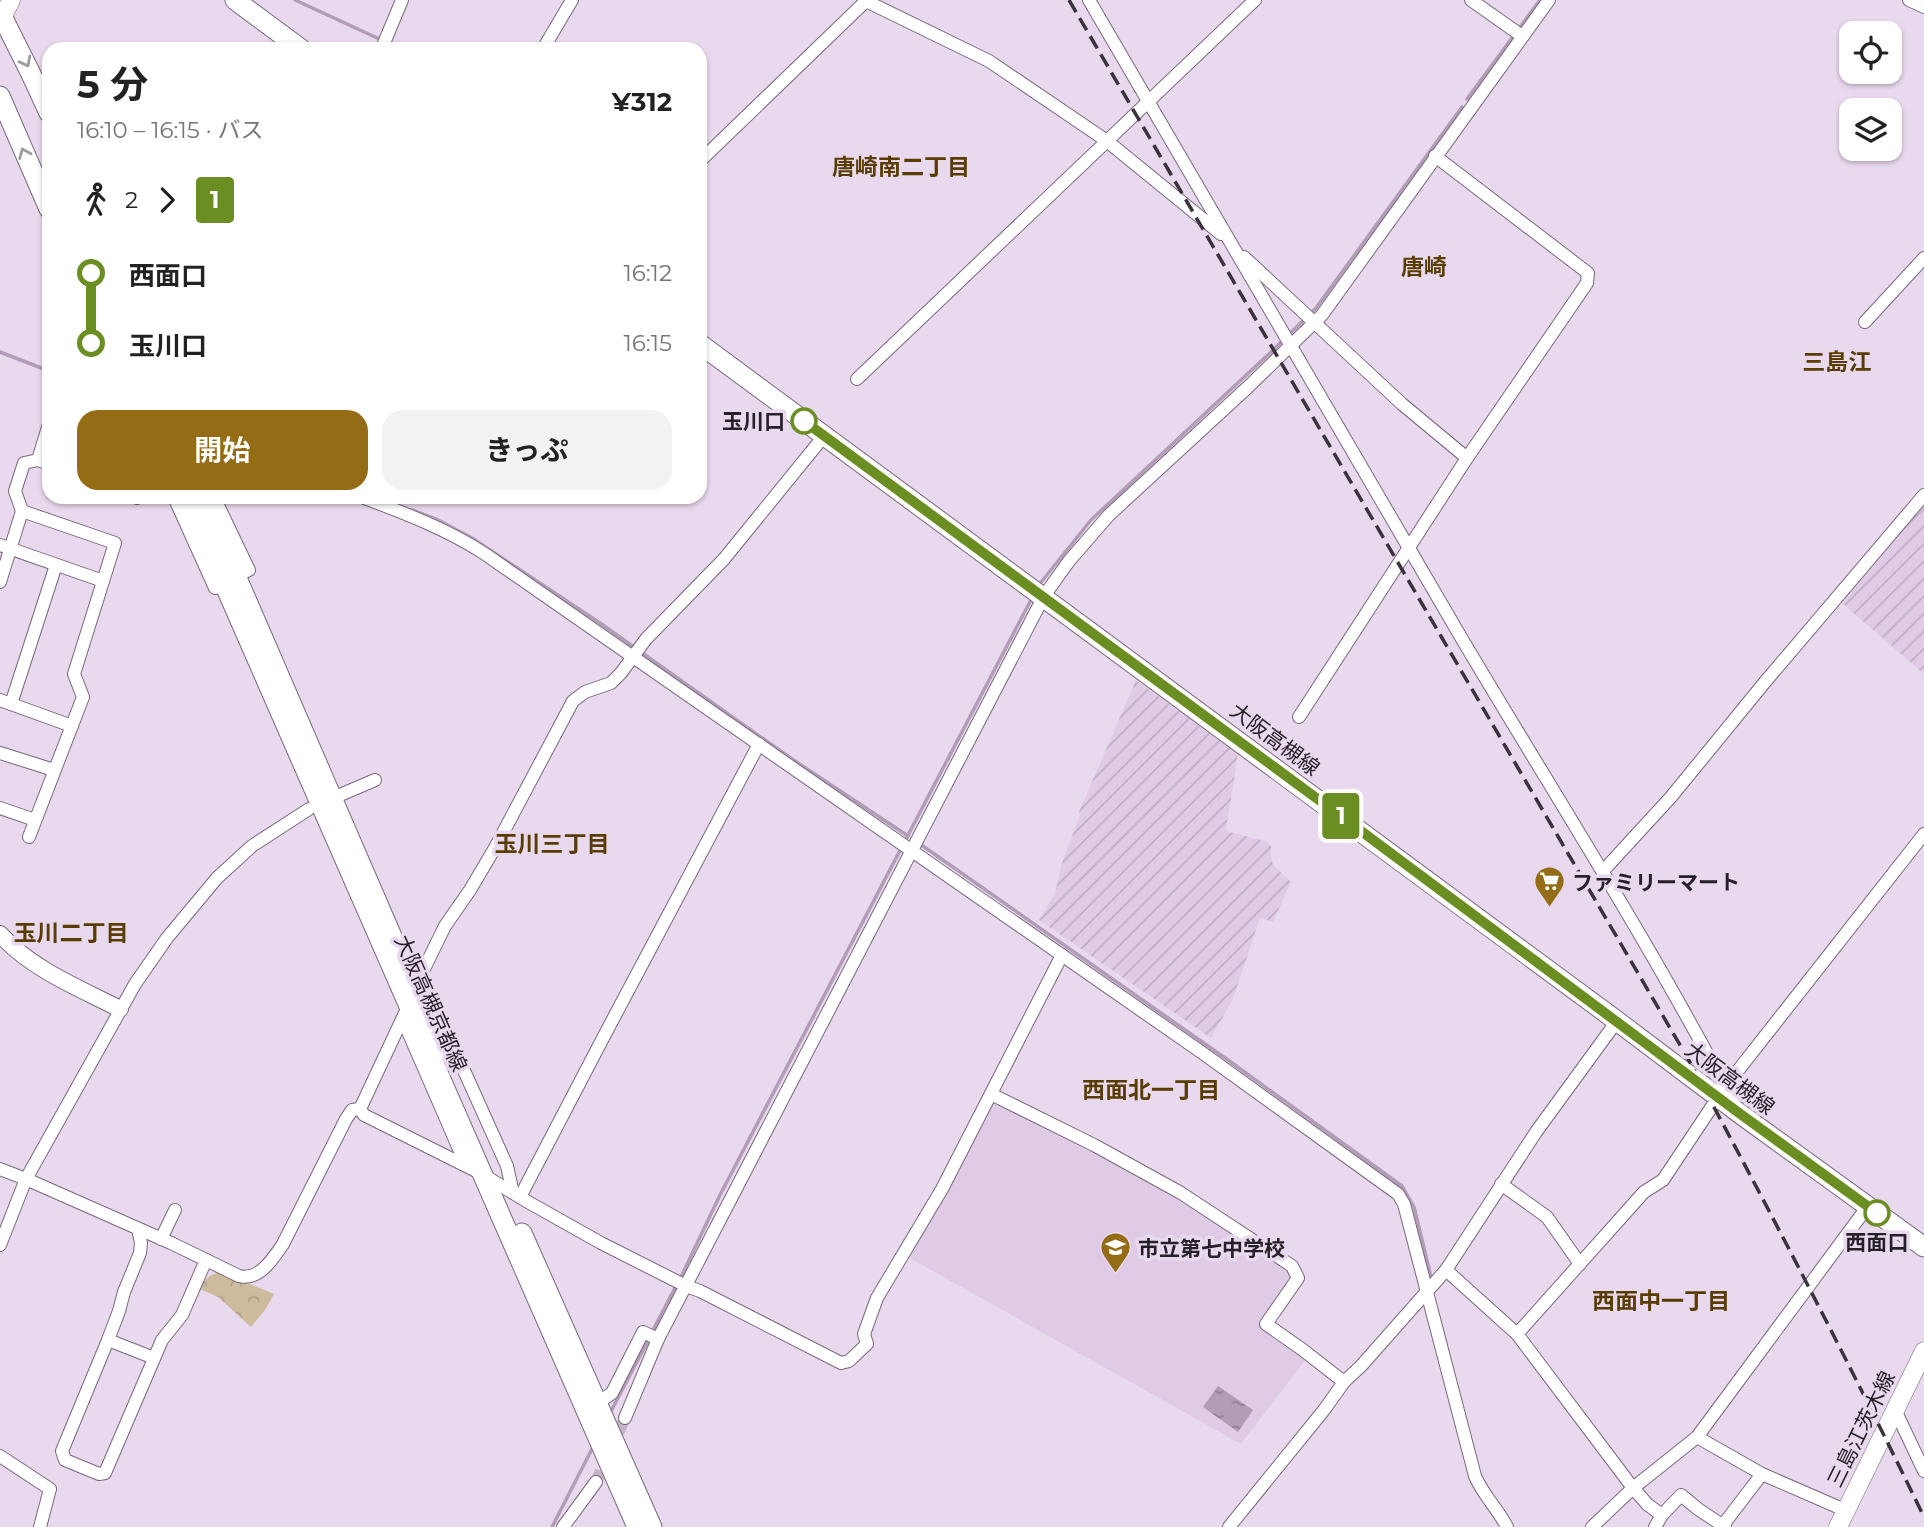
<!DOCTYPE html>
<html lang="ja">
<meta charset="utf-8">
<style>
:root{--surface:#fff;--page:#f2f2f2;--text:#222;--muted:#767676;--accent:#956c16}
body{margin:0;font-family:Montserrat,"Noto Sans JP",sans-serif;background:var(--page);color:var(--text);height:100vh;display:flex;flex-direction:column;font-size:26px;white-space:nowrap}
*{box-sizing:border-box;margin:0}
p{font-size:23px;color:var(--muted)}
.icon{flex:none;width:38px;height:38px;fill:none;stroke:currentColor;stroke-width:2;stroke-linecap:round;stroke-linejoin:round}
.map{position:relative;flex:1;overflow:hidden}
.panel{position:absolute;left:42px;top:42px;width:665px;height:462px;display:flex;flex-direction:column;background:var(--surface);border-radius:21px;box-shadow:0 2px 5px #0004}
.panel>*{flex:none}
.badge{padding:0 14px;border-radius:5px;font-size:24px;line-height:46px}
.controls{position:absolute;left:1839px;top:21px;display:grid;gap:14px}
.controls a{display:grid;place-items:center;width:63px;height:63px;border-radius:14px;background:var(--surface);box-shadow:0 2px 5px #0004;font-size:35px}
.map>.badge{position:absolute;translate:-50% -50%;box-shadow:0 0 0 4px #fff}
.legs{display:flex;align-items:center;gap:10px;height:77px;padding:0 35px;font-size:23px}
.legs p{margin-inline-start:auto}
.head{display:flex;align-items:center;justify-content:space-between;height:119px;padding:0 35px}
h1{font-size:38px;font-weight:700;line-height:52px}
.action{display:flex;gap:14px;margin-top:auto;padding:14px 35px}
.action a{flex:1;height:80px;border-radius:21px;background:var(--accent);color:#fff;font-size:28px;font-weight:700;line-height:80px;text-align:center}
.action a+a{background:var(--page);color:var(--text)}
ul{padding:0 35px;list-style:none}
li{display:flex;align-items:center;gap:24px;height:70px;font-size:26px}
li i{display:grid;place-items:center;width:10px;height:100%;margin:0 9px;background:currentColor}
li i::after{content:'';width:18px;height:18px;margin:-9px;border:5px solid;border-radius:50%;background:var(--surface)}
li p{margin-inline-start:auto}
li:first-child i{background:linear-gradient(#0000 50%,currentColor 0)}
li:last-child i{background:linear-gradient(currentColor 50%,#0000 0)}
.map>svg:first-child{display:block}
.built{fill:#dfcbe6}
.industrial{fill:url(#industrial-furrows)}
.forest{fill:url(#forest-crowns)}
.water{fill:url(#water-ripples)}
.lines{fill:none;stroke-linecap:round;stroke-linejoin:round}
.stream{stroke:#b29cb8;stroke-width:3.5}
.minor-tunnel{stroke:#c2b4c6;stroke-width:12;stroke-dasharray:12 6;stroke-linecap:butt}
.minor-casing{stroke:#77697b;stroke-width:14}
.tertiary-casing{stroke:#77697b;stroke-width:18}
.secondary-casing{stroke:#77697b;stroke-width:19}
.primary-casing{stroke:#77697b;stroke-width:21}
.minor{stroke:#fff;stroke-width:12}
.tertiary{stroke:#fff;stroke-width:16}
.secondary{stroke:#fff;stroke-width:18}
.primary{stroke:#fff;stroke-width:19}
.rail{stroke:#3a333d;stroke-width:3.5;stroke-dasharray:14 7;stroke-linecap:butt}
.oneway{stroke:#9d9b9e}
.line-1-casing{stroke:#fff;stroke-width:16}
.line-1{stroke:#6b8e23;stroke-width:10}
.stop-1-dot{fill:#fff;stroke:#6b8e23;stroke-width:3.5}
.labels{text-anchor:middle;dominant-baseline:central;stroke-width:7;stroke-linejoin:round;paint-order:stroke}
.stop-label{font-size:21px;font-weight:bold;fill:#262028;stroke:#e9d9ee;text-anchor:end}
.street-label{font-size:21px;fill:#262028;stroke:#e9d9ee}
.poi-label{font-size:21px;font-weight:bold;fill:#262028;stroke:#e9d9ee;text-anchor:start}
.neighbourhood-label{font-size:23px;font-weight:bold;fill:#583c00;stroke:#e9d9ee}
</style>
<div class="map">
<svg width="1924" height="1527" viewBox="0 0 1924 1527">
<defs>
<pattern id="industrial-furrows" width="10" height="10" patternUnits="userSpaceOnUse" patternTransform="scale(1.75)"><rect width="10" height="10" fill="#dfcbe6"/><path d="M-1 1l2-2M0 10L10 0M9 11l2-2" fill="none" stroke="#bfaec5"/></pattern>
<pattern id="forest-crowns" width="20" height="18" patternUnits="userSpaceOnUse" patternTransform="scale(1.75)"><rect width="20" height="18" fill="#cdbb9d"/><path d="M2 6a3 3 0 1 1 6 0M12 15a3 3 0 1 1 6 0" fill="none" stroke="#b0a087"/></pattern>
<pattern id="water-ripples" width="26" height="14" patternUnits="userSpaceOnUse" patternTransform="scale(1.75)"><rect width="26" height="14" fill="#b29cb8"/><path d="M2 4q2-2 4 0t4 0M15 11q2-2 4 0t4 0" fill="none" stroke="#917f96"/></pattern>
</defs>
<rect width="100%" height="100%" fill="#e9d9ee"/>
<!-- built -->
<path class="built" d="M993,1099L1110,1159L1170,1192L1289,1269L1292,1280L1260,1326L1306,1359L1241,1444L908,1257Z"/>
<!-- industrial -->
<g class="industrial">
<path d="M1924,505V674L1842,603Z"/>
<path d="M1136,680L1238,754L1226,831L1265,841L1271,846V856L1273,865L1291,882L1273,922L1260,918L1233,999L1211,1038L1039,920L1055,893L1062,863L1080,815L1079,812Z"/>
</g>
<!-- forest -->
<path class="forest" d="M220,1272C238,1280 256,1286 274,1294L265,1310L251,1327L218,1297L200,1289C204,1279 209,1275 220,1272Z"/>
<!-- water -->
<path class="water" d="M1218,1386L1253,1410L1238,1432L1203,1407Z"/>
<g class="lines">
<!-- stream -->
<g class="stream">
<path d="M295,0L401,49"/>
<path d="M1467,99L1540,0"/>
<path d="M0,352L49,371"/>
<path d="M412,510L438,520L472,538L600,623L789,757L908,836"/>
<path d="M1038,586L1091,520L1272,351L1316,308L1462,107"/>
<path d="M920,844L1228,1060L1402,1186L1414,1207L1431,1277"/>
<path d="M680,1279L720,1195L1033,596"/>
<path d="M652,1332L676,1286"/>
<path d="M610,1413L649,1339"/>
<path d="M552,1527L594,1445"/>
</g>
<!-- minor-tunnel -->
<path class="minor-tunnel" d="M596,1482L625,1418"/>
<defs>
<g id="minor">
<path d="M1089,0C1215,212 1336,427 1462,639C1554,794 1652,946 1735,1106"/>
<path d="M1471,0L1522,36"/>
<path d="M1909,0L1924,7"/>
<path d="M866,1L989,61L1107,141L1221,234"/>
<path d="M382,48L402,0"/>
<path d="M543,49L572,0"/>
<path d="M700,161L867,0"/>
<path d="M1244,257L1402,404L1467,458"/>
<path d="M1865,322L1924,258"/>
<path d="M857,379L1255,0"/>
<path d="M38,460L49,424"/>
<path d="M135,497L137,498"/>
<path d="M174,497L215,588L219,586"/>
<path d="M214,497L249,570L243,573"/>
<path d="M362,497C404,513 447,529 485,554L1204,1054L1398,1194L1404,1204L1475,1476C1483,1495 1498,1509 1507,1527"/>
<path d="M22,511L15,491L24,463L38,460L49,464"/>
<path d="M0,545L103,581"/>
<path d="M0,582L22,511L115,543L74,674L83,697L29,837"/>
<path d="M0,700L72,726"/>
<path d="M11,704L56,565"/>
<path d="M1299,717L1467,458L1587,283L1588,273L1435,156"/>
<path d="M0,753L54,770"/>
<path d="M340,795L375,780"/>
<path d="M0,808L35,820"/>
<path d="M1603,871L1671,797L1765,682L1924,495"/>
<path d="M403,1020L466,1165"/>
<path d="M991,1094L1094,1145L1181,1193L1292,1266L1298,1278L1266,1324L1303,1350L1344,1382"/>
<path d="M360,1109L364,1115L480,1173L528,1202L601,1243L686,1286L700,1291L841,1363L849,1361L867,1344L864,1334L877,1298L942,1189L1062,955"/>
<path d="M0,1169L26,1179L171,1243L239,1276C259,1281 273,1259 283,1244L346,1119L352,1110L360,1109L405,1013"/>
<path d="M1501,1184L1547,1217L1580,1264"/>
<path d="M513,1193L507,1166L421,975L445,926L470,890L496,846L573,701L585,692L611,683L621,673L646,639L724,559L824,436"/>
<path d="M520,1197L603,1038L759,744"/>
<path d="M138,1229L141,1243L140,1253L124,1292L119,1311L108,1340L62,1451L65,1460L99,1474L105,1473L162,1340L182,1315L206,1260"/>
<path d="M161,1239L175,1210"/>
<path d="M0,1245L26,1179L135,984L167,938L217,878L252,846L309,809"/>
<path d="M1446,1270L1517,1334L1633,1488L1648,1505L1662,1515"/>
<path d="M1517,1334L1644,1192L1663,1180L1725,1087L1924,834"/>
<path d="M108,1340L154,1358"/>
<path d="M598,1403L612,1393L643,1332L658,1339"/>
<path d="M1896,1412L1924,1471"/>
<path d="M625,1418L658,1339L1044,596L1069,561L1109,515L1248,387L1322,315L1549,0"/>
<path d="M1697,1437L1762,1474L1847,1511"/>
<path d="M0,1456L50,1489L40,1527"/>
<path d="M1723,1525L1762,1474"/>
<path d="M563,1527L596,1482"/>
<path d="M1229,1527L1324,1410L1344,1382L1361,1366L1446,1270L1536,1132L1617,1021"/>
<path d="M1592,1527L1633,1488L1697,1437L1868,1206"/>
<path d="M1655,1527L1662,1515L1681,1495L1698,1509L1725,1527"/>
</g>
<path id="tertiary" d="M0,934C31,969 79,988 120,1009"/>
<g id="secondary">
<path d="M0,22L11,0"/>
<path d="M1838,1527L1924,1351"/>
</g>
<g id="primary">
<path d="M235,0L301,49"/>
<path d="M0,12L31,74L49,113"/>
<path d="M0,96L49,209"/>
<path d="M700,344L1617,1021L1739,1113L1924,1247"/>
<path d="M186,497L637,1527"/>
<path d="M202,497L442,1052"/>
<path d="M522,1233L652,1527"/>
</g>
</defs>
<!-- minor casing -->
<use href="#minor" class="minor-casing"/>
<!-- tertiary casing -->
<use href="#tertiary" class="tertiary-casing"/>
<!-- secondary casing -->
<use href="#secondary" class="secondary-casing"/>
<!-- primary casing -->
<use href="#primary" class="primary-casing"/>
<!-- minor -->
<use href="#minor" class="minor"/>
<!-- tertiary -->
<use href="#tertiary" class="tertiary"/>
<!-- secondary -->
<use href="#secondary" class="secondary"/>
<!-- primary -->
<use href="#primary" class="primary"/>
<!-- rail -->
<path class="rail" d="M1069,0L1687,1057C1769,1209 1849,1362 1924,1517"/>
</g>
<!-- one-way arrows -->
<defs><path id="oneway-chevron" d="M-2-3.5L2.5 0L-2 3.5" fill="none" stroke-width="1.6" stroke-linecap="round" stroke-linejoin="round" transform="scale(1.75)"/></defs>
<g class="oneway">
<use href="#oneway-chevron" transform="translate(26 62) rotate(62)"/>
<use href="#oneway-chevron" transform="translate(24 153) rotate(-113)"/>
</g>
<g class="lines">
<defs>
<path id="line-1" d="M804,421L1353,825L1739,1113L1877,1213"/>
</defs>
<!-- line-1 casing -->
<use href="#line-1" class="line-1-casing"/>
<!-- line-1 -->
<use href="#line-1" class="line-1"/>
</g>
<!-- icons -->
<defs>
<symbol id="supermarket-pin" viewBox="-11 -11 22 30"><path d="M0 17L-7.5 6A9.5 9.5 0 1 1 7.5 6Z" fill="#956c16" stroke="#e9d9ee"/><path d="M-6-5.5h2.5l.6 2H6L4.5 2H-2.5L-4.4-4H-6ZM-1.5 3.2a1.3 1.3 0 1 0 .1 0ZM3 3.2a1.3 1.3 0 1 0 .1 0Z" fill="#fff"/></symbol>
<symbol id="school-pin" viewBox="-11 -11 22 30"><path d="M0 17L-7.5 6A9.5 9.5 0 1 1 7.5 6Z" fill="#956c16" stroke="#e9d9ee"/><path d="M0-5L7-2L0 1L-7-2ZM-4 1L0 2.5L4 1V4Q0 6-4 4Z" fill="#fff"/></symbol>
</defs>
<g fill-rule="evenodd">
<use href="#supermarket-pin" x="1532" y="864" width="35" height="47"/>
<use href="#school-pin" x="1098" y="1230" width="35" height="47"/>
</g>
<!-- markers -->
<g class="stop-1-dot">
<circle cx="804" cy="421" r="12"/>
<circle cx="1877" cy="1213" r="12"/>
</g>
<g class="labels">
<!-- stop labels -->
<g class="stop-label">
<text x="785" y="421">玉川口</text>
<text x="1877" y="1242" text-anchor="middle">西面口</text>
</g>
<!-- street labels -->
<g class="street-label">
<text transform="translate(1275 739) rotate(37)">大阪高槻線</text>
<text transform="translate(431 1003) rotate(66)">大阪高槻京都線</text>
<text transform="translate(1730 1078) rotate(37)">大阪高槻線</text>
<text transform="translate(1861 1429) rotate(-64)">三島江茨木線</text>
</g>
<!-- poi labels -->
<g class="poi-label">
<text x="1572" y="882">ファミリーマート</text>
<text x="1138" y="1248">市立第七中学校</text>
</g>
<!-- neighbourhood labels -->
<g class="neighbourhood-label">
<text x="901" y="167">唐崎南二丁目</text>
<text x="1424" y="267">唐崎</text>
<text x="1837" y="362">三島江</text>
<text x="552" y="844">玉川三丁目</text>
<text x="71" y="933">玉川二丁目</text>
<text x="1151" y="1090">西面北一丁目</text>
<text x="1661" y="1301">西面中一丁目</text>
</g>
</g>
</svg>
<div class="controls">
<a><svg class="icon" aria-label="locate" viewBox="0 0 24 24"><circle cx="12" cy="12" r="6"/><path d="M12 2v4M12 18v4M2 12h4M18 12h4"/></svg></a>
<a><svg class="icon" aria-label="layers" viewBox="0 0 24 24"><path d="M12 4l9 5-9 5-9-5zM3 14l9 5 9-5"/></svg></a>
</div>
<b class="badge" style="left:1341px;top:816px;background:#6b8e23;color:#fff">1</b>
<section class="panel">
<div class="head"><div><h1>5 分</h1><p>16:10 – 16:15 · バス</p></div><b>¥312</b></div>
<div class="legs"><svg class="icon" aria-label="walk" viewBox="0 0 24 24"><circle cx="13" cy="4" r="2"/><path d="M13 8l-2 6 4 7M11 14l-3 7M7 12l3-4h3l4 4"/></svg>2<svg class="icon" aria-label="forward" viewBox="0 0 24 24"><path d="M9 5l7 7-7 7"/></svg><b class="badge" style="background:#6b8e23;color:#fff">1</b></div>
<ul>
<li><i style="color:#6b8e23"></i><b>西面口</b><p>16:12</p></li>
<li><i style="color:#6b8e23"></i><b>玉川口</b><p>16:15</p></li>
</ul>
<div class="action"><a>開始</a><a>きっぷ</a></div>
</section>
</div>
